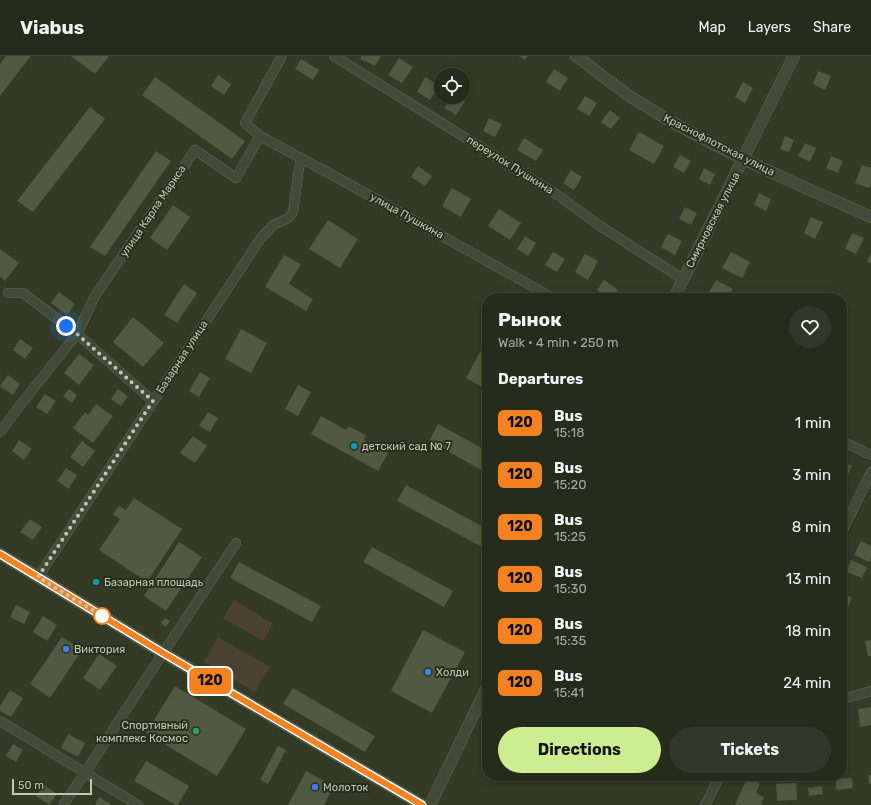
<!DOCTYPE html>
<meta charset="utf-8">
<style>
:root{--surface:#262c1c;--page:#323829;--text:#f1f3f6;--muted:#a4a7a3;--line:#42483b;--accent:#ccee91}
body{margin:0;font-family:Rubik,sans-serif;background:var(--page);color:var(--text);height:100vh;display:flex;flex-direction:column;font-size:15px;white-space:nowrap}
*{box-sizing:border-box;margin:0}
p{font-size:13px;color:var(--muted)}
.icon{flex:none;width:22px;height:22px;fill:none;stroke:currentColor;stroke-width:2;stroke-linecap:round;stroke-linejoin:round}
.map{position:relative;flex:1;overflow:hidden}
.sheet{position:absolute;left:482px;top:237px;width:365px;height:488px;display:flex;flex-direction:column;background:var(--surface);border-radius:16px;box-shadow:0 2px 10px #0003,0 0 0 1px var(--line)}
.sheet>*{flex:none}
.badge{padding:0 8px;border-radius:6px;font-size:14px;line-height:26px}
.tools{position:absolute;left:434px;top:12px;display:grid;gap:8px}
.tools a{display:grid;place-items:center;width:36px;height:36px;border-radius:50%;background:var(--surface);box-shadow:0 2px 10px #0003,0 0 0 1px var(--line);font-size:20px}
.scale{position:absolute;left:12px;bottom:10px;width:80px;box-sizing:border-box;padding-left:4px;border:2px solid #bfc6b4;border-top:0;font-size:11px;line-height:14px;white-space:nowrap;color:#bfc6b4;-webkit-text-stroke:3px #292f1e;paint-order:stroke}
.you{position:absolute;width:20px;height:20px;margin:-10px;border:3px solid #fff;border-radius:50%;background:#1a73e8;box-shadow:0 0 0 6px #1a73e833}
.map>.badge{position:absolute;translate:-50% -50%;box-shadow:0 0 0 2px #fff}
h2{padding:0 16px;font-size:15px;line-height:36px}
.round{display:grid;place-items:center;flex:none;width:42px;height:42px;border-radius:21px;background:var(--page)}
.head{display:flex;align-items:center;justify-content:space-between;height:68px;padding:0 16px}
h1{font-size:19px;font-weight:700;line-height:30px}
.button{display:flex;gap:8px;margin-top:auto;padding:8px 16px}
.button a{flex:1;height:46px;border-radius:24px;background:var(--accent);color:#111;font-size:16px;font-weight:700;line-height:46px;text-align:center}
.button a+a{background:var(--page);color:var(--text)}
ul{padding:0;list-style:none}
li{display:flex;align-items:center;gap:12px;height:52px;padding:0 16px}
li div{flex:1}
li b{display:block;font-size:15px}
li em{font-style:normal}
li .badge{min-width:44px;font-weight:700;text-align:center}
header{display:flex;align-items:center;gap:24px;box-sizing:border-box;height:56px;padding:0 20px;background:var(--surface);border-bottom:1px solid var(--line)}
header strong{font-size:19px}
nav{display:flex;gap:22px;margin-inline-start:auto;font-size:14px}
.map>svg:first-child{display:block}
.green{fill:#4b4234}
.building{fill:#525941}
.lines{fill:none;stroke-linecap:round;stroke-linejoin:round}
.minor-casing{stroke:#626857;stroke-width:10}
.tertiary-casing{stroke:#626857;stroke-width:12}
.minor{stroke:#444a39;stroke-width:9}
.tertiary{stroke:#444a39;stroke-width:11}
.line-casing{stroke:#fff;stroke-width:9}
.line{stroke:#f58220;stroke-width:6}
.walk{stroke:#bfc6b4;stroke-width:4;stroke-dasharray:0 7.2}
.culture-dot{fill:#0f9aa8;stroke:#292f1e;stroke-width:1.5}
.stop-dot{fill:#fff;stroke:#f58220;stroke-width:2}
.shop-dot{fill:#3f7fe0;stroke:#292f1e;stroke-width:1.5}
.leisure-dot{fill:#2e9e5b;stroke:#292f1e;stroke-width:1.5}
.labels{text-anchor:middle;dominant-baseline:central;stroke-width:4;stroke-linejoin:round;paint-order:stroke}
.street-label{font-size:11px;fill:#bfc6b4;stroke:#292f1e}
.poi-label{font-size:11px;fill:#bfc6b4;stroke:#292f1e;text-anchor:start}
</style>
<header>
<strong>Viabus</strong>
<nav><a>Map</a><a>Layers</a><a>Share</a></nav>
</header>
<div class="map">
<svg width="871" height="749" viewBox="0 0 871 749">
<rect width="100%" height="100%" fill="#333a25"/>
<!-- green -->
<g class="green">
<path d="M234,544L273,568L263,585L223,562Z"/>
<path d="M218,581L270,611L255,636L204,606Z"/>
</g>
<!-- building -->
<g class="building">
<path d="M6,0H31L0,40V8Z"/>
<path d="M71,0H109L95,18Z"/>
<path d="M362,0H381L375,10L360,3Z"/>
<path d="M519,0H528L525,4Z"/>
<path d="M399,2L413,11L402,27L388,19Z"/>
<path d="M301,3L319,14L313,24L295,13Z"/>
<path d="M554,13L568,22L560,35L546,26Z"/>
<path d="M818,15L831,20L825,34L813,28Z"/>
<path d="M218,19L231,28L224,39L211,30Z"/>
<path d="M155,21L245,85L232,103L142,39Z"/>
<path d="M425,21L439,29L430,44L417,36Z"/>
<path d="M743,26L753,32L745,47L735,41Z"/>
<path d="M585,40L597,47L589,60L577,53Z"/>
<path d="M451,41H459L465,45L456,59L444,52Z"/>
<path d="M90,51L105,63L33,156L17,145Z"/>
<path d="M610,54L620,62L611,73L601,66Z"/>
<path d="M489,62L502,68L495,81L483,75Z"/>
<path d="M639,76L664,90L654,108L629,94Z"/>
<path d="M785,80L794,84L789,96L780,93Z"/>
<path d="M524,82L543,94L536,105L517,94Z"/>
<path d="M805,87L816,92L810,106L798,100Z"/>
<path d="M156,95L171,105L105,200L90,191Z"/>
<path d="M680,99L691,105L684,117L673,111Z"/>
<path d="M831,100L843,105L838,117L826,112Z"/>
<path d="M862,109L871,112V128L869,132L855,127Z"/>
<path d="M418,110L432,120L425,130L411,121Z"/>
<path d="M704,112L715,118L710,129L699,123Z"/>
<path d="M571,114L582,121L574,134L563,127Z"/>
<path d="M452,132L471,143L461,161L442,150Z"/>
<path d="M759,137L771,143L766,155L754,149Z"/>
<path d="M173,149L190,161L167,194L150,182Z"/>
<path d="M685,151L697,157L691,169L679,163Z"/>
<path d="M499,153L521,167L510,184L488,170Z"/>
<path d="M811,161L823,166L815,183L804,177Z"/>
<path d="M328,164L358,183L340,212L309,193Z"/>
<path d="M852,177L864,182L856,198L845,193Z"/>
<path d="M668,178L682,185L675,199L661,191Z"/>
<path d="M525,180L536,187L528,200L517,193Z"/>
<path d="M0,193L19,207L5,225L0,221Z"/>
<path d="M553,196L565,203L557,216L545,209Z"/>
<path d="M731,196L750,206L742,222L722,212Z"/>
<path d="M871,197V207L867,206Z"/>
<path d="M585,198L598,205L588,224L575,216Z"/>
<path d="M284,199L301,208L289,228L313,243L306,255L265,231Z"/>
<path d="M604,224L618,234L613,242H608L597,234Z"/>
<path d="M716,224L733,233L728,242H715L708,238Z"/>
<path d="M184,228L197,237L177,267L164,259Z"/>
<path d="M513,235L525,242H510Z"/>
<path d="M59,236L75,248L67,259L51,247Z"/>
<path d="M133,261L164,287L143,311L113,286Z"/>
<path d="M241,273L267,287L251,317L225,303Z"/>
<path d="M20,283L33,292L25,303L13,294Z"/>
<path d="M487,283V331L486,333L466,322Z"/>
<path d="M79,298L94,309L79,329L64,317Z"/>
<path d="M200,316L210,322L199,341L189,335Z"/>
<path d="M8,319L20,328L13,339L0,330Z"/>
<path d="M298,329L311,336L298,360L285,353Z"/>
<path d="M69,333L77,339L72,347L63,340Z"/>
<path d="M118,333L128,340L121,350L111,343Z"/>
<path d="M45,338L56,345L47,358L36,351Z"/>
<path d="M96,348L113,360L93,387L73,372L85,356L88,359Z"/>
<path d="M208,356L218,362L210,376L199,370Z"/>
<path d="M321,360L346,374L348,370L366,379L364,384L388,397L378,415L311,378Z"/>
<path d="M438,368L487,395V417L429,385Z"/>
<path d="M193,380L207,390L195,407L180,397Z"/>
<path d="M19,384L32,393L24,404L12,395Z"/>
<path d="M82,385L95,395L83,411L70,401Z"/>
<path d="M842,406L852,410L845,425L842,424Z"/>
<path d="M66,412L77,419L69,433L57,425Z"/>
<path d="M406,429L487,473V477L480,490L397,445Z"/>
<path d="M134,442L182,473L147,526L99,494L120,463L113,458L119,450L126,454Z"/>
<path d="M30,463L42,471L33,484L20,476Z"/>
<path d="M861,485L871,490V502L869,506L854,499Z"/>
<path d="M179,486L202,501L166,555L144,540Z"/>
<path d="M372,491L453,535L444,551L363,506Z"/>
<path d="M851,504L867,511L862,522L846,516Z"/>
<path d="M239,506L321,550L312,566L230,522Z"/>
<path d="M842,537L852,542L846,555L842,554Z"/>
<path d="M16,549L30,556L24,568L10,561Z"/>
<path d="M43,560L57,569L47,585L33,576Z"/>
<path d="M165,562L170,565L166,571L161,567Z"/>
<path d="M423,574L465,596L432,657L391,635Z"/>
<path d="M62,581L82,594L50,642L30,628Z"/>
<path d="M871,584V600H868L865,585Z"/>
<path d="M99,598L117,610L100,634L83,622Z"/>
<path d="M175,630L246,673L217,720L146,677Z"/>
<path d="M293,632L375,680L365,696L283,648Z"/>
<path d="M10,634L23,642L11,661L0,655V650Z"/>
<path d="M871,651V669L860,671L858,653Z"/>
<path d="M68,678L85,687L78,701L61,692Z"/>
<path d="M13,688L23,694L16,706L6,700Z"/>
<path d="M278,690L286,694L268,728L260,724Z"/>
<path d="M146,705L189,730L178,749H176L134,725Z"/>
<path d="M306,715L334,730L324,749H288Z"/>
<path d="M868,719H871V727L869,728Z"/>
<path d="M747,722L760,728L756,737L764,741L761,749H735Z"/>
<path d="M852,722L853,732L836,734V723Z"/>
<path d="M796,727L797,744L777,745L776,728Z"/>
<path d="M44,729L57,738L49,749L36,740Z"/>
<path d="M822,730L823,738L809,740L808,732Z"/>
<path d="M99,741L112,749H95Z"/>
</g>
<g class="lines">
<defs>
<g id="minor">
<path d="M334,0L559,140L600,170L683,223"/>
<path d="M260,80L347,127L553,242"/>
<path d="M8,237H23L77,278L153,345"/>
<path d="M0,376L25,343L77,278L95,240L195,94L236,122L260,80L245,67L282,0"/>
<path d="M842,385L871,399"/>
<path d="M842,476L871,416"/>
<path d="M38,521L260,183L273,169L289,162L293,156L298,119L301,102"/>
<path d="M842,643L871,635"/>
<path d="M0,665L138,749"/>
<path d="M63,749L85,717L163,597L236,487"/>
<path d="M705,749L720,720"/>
</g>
<g id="tertiary">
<path d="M576,0C595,14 614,30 634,43C709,91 791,125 871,161"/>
<path d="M674,242L794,0"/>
<path d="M0,498L163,597L422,749"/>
<path d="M430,749L487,631"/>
</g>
</defs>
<!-- minor casing -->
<use href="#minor" class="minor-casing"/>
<!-- tertiary casing -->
<use href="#tertiary" class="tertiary-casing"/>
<!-- minor -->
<use href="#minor" class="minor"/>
<!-- tertiary -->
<use href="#tertiary" class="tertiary"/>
</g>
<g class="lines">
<defs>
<path id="line" d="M0,498L163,597L422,749"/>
</defs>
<!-- line casing -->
<use href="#line" class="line-casing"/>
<!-- line -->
<use href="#line" class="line"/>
<!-- walk -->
<path class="walk" d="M66,270L77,278L153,345L38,521L102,560"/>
</g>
<!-- markers -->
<g class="culture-dot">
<circle cx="354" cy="390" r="4"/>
<circle cx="96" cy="526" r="4"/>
</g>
<circle class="stop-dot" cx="102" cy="560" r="8"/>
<g class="shop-dot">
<circle cx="66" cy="593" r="4"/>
<circle cx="428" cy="616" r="4"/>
<circle cx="315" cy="731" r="4"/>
</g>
<circle class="leisure-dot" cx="196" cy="675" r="4"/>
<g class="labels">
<!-- street labels -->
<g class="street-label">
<text transform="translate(719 89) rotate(27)">Краснофлотская улица</text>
<text transform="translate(510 109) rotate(32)">переулок Пушкина</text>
<text transform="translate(153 155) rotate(-56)">улица Карла Маркса</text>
<text transform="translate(407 160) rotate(29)">улица Пушкина</text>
<text transform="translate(713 164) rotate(-63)">Смирновская улица</text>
<text transform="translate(182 301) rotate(-57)">Базарная улица</text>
</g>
<!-- poi labels -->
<g class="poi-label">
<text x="362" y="390">детский сад № 7</text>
<text x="104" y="526">Базарная площадь</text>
<text x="74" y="593">Виктория</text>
<text x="436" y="616">Холди</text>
<text x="188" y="669" text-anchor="end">Спортивный<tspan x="188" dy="13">комплекс Космос</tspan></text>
<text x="323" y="731">Молоток</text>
</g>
</g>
</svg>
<div class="tools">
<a><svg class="icon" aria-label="locate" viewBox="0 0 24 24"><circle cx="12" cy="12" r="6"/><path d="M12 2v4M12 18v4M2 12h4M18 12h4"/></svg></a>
</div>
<div class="scale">50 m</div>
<div class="you" style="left:66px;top:270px"></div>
<b class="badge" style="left:210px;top:625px;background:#f58220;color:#111">120</b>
<section class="sheet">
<div class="head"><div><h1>Рынок</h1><p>Walk · 4 min · 250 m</p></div><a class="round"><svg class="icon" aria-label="heart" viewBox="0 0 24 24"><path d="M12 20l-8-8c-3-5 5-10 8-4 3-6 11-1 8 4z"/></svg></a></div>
<h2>Departures</h2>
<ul>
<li><span class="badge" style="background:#f58220;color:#111">120</span><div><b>Bus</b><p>15:18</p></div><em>1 min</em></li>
<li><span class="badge" style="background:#f58220;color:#111">120</span><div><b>Bus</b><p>15:20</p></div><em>3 min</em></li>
<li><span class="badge" style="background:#f58220;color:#111">120</span><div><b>Bus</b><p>15:25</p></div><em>8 min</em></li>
<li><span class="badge" style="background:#f58220;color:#111">120</span><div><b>Bus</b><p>15:30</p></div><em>13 min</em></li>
<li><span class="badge" style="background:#f58220;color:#111">120</span><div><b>Bus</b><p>15:35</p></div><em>18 min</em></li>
<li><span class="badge" style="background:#f58220;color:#111">120</span><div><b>Bus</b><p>15:41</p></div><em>24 min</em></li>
</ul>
<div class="button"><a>Directions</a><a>Tickets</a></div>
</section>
</div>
